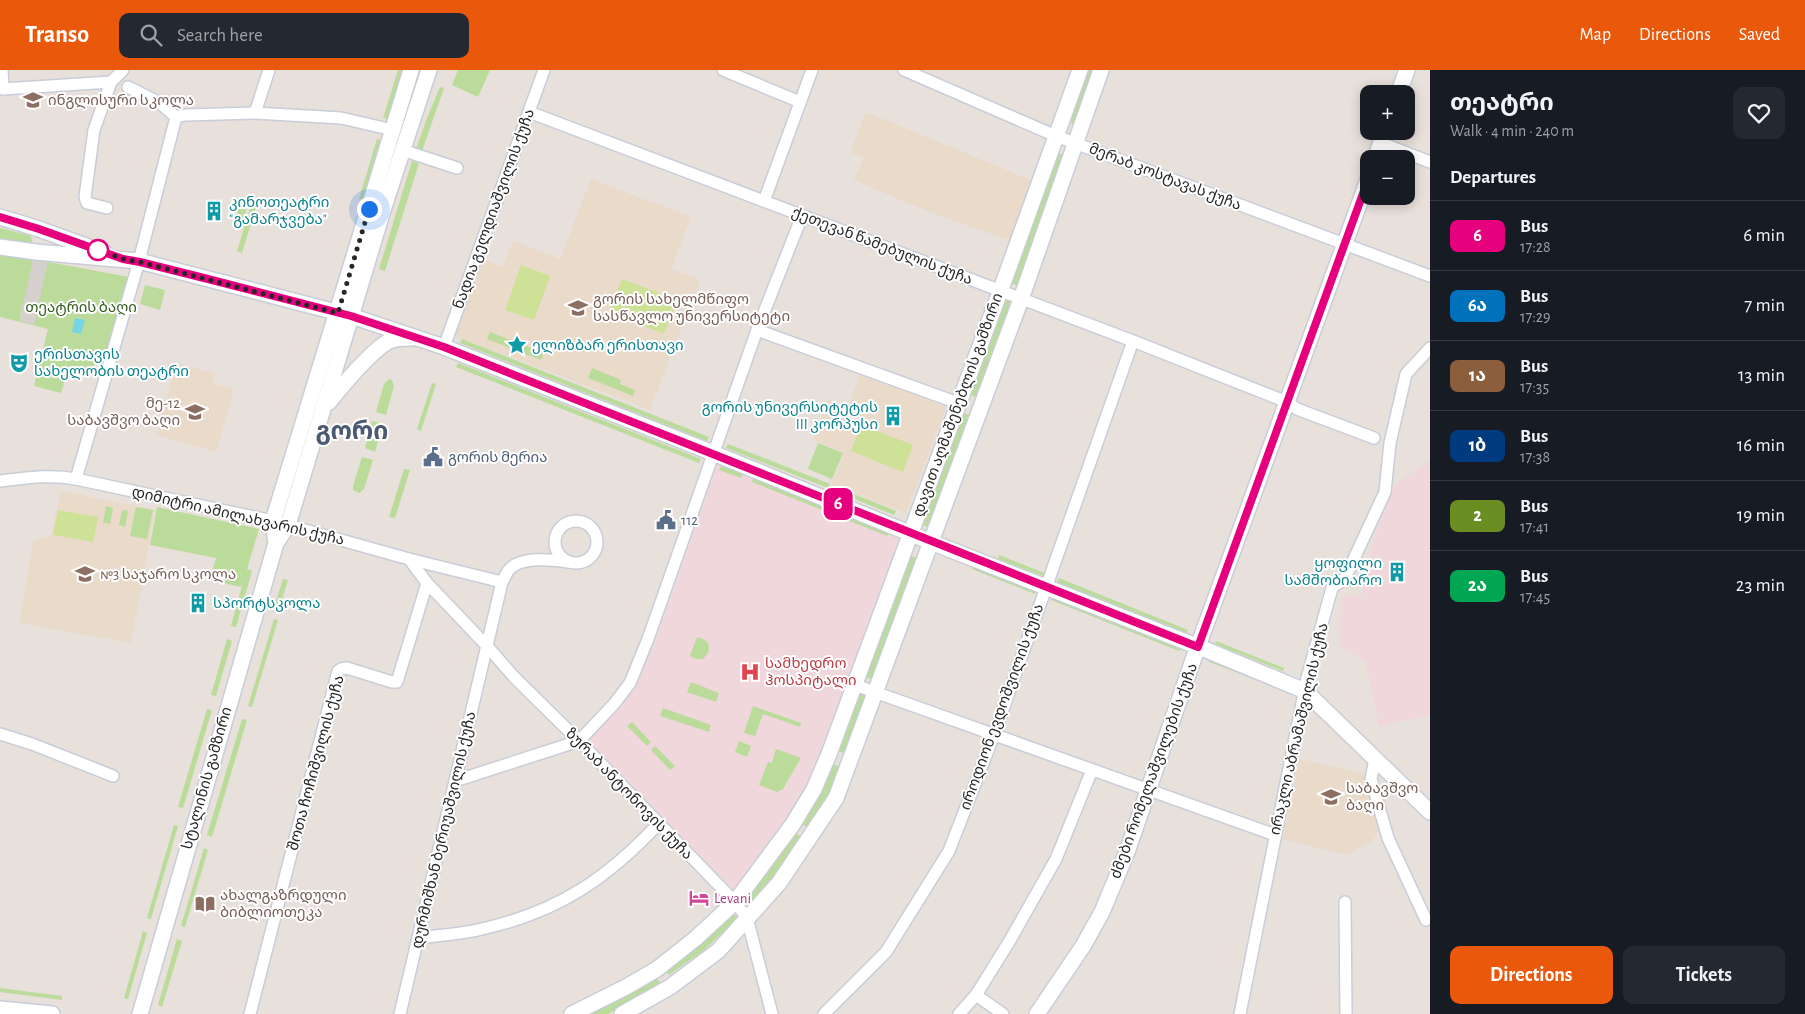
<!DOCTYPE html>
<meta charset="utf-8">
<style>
:root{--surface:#171b24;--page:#242831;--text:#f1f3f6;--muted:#9ea1a6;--line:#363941;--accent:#ea580c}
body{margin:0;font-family:"Alegreya Sans","Noto Sans Georgian",sans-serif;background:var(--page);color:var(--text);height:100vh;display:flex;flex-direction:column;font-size:19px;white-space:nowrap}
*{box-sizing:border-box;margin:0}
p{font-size:16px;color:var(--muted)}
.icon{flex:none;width:28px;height:28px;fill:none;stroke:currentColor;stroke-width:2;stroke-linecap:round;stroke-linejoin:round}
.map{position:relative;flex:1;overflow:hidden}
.details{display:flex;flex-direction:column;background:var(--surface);width:375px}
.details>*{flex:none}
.badge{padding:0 10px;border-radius:8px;font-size:18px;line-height:32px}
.fabs{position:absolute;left:1360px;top:15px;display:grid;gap:10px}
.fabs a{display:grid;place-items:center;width:55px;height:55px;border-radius:10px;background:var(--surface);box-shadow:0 2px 12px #0003;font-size:25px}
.you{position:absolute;width:25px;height:25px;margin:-12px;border:4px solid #fff;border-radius:50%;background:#1a73e8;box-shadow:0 0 0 8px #1a73e833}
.map>.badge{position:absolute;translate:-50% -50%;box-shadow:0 0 0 2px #fff}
h2{padding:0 20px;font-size:19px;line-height:45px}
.round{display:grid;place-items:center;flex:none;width:52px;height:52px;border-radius:10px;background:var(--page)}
.head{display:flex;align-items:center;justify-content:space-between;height:85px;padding:0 20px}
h1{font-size:24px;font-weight:700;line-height:38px}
.primary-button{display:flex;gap:10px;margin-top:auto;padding:10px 20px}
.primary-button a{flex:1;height:58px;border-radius:10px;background:var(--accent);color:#fff;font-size:20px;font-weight:700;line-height:58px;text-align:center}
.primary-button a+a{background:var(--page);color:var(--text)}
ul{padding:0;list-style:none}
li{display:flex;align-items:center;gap:15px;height:70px;padding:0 20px;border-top:1px solid var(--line)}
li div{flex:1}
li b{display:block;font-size:19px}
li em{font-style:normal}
li .badge{min-width:55px;font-weight:700;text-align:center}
header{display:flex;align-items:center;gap:30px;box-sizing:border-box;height:70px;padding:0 25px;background:var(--accent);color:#fff}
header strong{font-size:24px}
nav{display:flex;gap:28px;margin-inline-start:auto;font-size:18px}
.search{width:350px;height:45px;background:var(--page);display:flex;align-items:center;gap:12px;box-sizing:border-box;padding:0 18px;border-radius:10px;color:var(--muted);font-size:19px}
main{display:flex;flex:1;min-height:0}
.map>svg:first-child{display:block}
.education{fill:#e9daca}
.medical{fill:#efd7dc}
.green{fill:#badb9a}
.pitch{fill:#cde197}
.plaza{fill:#d5d0cc}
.water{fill:#75d5e2}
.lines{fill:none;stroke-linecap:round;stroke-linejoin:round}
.street-casing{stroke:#c8cdd8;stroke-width:14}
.secondary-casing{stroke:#c8cdd8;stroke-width:18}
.street{stroke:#fff;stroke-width:11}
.secondary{stroke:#fff;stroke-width:15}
.line-casing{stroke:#fff;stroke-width:11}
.line{stroke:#e6007e;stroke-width:8}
.walk{stroke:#272727;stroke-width:5;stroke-dasharray:0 9}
.stop-dot{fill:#fff;stroke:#e6007e;stroke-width:2.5}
.labels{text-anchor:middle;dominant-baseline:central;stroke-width:4;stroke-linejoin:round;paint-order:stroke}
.education-label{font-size:15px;fill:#785e54;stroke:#fff;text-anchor:start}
.street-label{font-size:15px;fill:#272727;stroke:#fff}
.culture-label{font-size:15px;fill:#0d838f;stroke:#fff;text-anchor:start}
.park-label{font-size:15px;fill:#355c1f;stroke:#fff}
.service-label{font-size:15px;fill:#4e5e75;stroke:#fff;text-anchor:start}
.health-label{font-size:15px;fill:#be3a42;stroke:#fff;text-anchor:start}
.hotel-label{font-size:15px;fill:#b23c85;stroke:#fff;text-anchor:start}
.town-label{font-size:25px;font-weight:bold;fill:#4c5973;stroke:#fff}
</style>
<header>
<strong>Transo</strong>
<div class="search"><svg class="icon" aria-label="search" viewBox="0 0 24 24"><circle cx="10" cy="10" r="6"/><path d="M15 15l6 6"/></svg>Search here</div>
<nav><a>Map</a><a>Directions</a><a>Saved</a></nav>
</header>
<main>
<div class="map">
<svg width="1430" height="944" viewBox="0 0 1430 944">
<rect width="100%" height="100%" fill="#e8e0da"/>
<!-- education -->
<g class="education">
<path d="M866,42L1033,111L1012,171L932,143L854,110L864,88L850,82Z"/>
<path d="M591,109L691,147L671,199L700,210L650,340L455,266L484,190L503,197L513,171L560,189Z"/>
<path d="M177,293L215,304L212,313L234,319L216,382L156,365Z"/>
<path d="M860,305L946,337L906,443L832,415L844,382L813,370L828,330L848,338Z"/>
<path d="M61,421L155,440L131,573L19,553L33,471L51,465Z"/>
<path d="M1299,689L1366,704L1378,749V761L1373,770L1347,785L1283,769Z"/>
</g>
<!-- medical -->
<g class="medical">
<path d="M1430,390V645L1379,656L1365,590L1340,576L1341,526H1362L1370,483L1390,419Z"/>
<path d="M718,393L902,471L815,714L736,823L587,674L629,625L653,578Z"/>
</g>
<!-- green -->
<g class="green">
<path d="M398,0H404L389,49L383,48Z"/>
<path d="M458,0H490L478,27L452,15Z"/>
<path d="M1084,0H1097L1077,55L1066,51Z"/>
<path d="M440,17L444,18L422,81L416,79L427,48Z"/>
<path d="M377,69L384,71L366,131L359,129Z"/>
<path d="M1055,82L1066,86L1019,216L1007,212Z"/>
<path d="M412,91L419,93L385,201L379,199Z"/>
<path d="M239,133L244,134L246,142L243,152L236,150Z"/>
<path d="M251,135L256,137L242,183L237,181Z"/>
<path d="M0,158L31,166L32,172L31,174L0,171Z"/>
<path d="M0,183L129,207L104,296L94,294L92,303L69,296L61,323L34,316L48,259L0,247Z"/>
<path d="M145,215L165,220L160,240L140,234Z"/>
<path d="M1002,227L1014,232L979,328L967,324Z"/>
<path d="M490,262L544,283L541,290L487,269Z"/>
<path d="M462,269L709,367L707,371L460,273Z"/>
<path d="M458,293L701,389L699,393L456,297Z"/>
<path d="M592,298L621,310L620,314L635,320L633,326L588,308Z"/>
<path d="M389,309L392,310L394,316L386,345L376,342L384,314Z"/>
<path d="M432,313L436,314L421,361L417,359Z"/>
<path d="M961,342L972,346L931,458L919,454Z"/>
<path d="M372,351L383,354L375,382L365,378Z"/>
<path d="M818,373L843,383L832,409L808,399Z"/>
<path d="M728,374L830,414L828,418L726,378Z"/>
<path d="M362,387L373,390L364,419L359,423L353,420V416Z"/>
<path d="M721,396L743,404L741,408L719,400Z"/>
<path d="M404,399L410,400L395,448L389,447Z"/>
<path d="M753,408L889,463L887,466L752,412Z"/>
<path d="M849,422L896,441L894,445L847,426Z"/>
<path d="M106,436L113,438L110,454L103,452Z"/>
<path d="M136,437L153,440L147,469L130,466Z"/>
<path d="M157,437L259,459L247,499L252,501L236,557L231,556L243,512L241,517L210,510L216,488L150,475Z"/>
<path d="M122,440L128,441L125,457L119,455Z"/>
<path d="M908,485L921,490L876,611L863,606Z"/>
<path d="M999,485L1044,503L1043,506L998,489Z"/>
<path d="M973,496L1037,521L1035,524L972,499Z"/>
<path d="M1059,508L1188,560L1187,563L1057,512Z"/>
<path d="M283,509L288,510L279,539L274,538Z"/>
<path d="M1053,526L1181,577L1179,581L1051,530Z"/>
<path d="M274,549L278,550L252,637L248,636Z"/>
<path d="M697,567L705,570L709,575L708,583L703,589H696L690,586Z"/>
<path d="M227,569L232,571L216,626L211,625Z"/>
<path d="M1216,571L1284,598L1283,601L1215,574Z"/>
<path d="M1210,588L1277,614L1276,617L1209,592Z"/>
<path d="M691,612L719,623L716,632L687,622Z"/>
<path d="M857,622L870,627L849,685L836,680Z"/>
<path d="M753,636L801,653L800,657L763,644L755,666L744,663Z"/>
<path d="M663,638L711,655L709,662L660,646Z"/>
<path d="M207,639L212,640L183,738L178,737Z"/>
<path d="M242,649L247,650L212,767L207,765Z"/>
<path d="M632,652L651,672L647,676L627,656Z"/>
<path d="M739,671L751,676L747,687L735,682Z"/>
<path d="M655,676L675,696L670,700L651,680Z"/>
<path d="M776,679L801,688L783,719L777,722L759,715L768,692L772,693Z"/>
<path d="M831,693L842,698L825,735L809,759L800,752Z"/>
<path d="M174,755L178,756L151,849L147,848Z"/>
<path d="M793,761L803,768L755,832L745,824Z"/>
<path d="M204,778L208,780L185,857L181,856Z"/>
<path d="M730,840L738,848L704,880L669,905L663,896Z"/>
<path d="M143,861L147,863L128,929L124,928Z"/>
<path d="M177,869L182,871L162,937L158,935Z"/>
<path d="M654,904L660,913L608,944H578Z"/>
<path d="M0,918L62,926V930L0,922Z"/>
</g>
<!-- pitch -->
<g class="pitch">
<path d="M521,195L550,206L534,250L505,240Z"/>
<path d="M622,209L677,230L664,264L609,242Z"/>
<path d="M861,355L913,375L903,402L851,381Z"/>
<path d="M58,440L98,447L93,472L53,465Z"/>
</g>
<!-- plaza -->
<path class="plaza" d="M33,190L48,192L34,255L19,251Z"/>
<!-- water -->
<path class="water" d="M75,248L85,250L81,264L72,262Z"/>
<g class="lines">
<defs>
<g id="street">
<path d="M2,0L3,19"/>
<path d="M723,0L800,32"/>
<path d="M904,0L1056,66L1430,206"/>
<path d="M128,17L160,33L176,47L185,45L255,43L341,48L393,60"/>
<path d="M3,19L111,12L123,0"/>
<path d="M529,42L1133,271L1287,332L1297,339L1374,368"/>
<path d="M255,43L269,0"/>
<path d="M1381,73L1430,92"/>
<path d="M402,80L457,98"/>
<path d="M764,131L812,0"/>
<path d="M107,138L87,133L85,127L94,60L111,12"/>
<path d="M757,260L958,333"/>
<path d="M444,277L544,0"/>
<path d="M76,409L139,191L176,47"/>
<path d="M0,411C26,408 51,404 76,409L273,451L409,489L502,512"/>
<circle cx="576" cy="472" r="21"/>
<path d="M409,489L427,513L487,576L514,607L579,671L735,832L747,848L772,944"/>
<path d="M855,615L1275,765"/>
<path d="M0,664L32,674L113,706"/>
<path d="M1375,689L1371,709L1388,768L1426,850"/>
<path d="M455,711L579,671L614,634L630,613L648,569L757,260L802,146"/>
<path d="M1345,832L1346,944"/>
<path d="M418,868C441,865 464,864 486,858C559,841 608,808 659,753"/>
<path d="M976,925L1003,944"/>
<path d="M250,944L338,601L341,599L347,598L392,612H397L427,513"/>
<path d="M400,944L502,512C504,509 506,504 508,501C520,485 553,490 569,492"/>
<path d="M824,944L886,882L949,781L994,665L1133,271"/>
<path d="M959,944L976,925L1009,872L1056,789L1092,700"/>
<path d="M1240,944L1307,608L1332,518L1345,508L1385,422L1390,373L1406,304L1430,278"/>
</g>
<g id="secondary">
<path d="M1398,24L1407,0"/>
<path d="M1375,89L1385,61"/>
<path d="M0,147L39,159L105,183"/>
<path d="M0,177L36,182L139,191L351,246L444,277L713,383L936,474L1209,581L1305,621L1430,742"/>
<path d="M329,332C342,316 371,281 389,271C396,268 405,268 412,268"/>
<path d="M276,473L273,451L411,0"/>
<path d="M0,939L52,944"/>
<path d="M140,944L276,473L288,455L384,137L429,0"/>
<path d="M572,944L626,917L657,899L696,868L735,832L793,754L814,719L829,684L1000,222L1080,0"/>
<path d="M622,944L670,917L718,881L779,813L836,728L1021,229L1101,0"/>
<path d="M1037,944L1083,876L1102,842L1127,782L1193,590L1369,107"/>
</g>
</defs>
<!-- street casing -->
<use href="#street" class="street-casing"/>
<!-- secondary casing -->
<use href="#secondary" class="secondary-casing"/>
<!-- street -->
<use href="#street" class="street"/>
<!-- secondary -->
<use href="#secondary" class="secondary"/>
</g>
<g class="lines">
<defs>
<path id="line" d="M0,147L39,159L123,189L140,192L208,209L351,246L444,277L1198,577L1369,107"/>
</defs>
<!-- line casing -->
<use href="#line" class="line-casing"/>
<!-- line -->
<use href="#line" class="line"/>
<!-- walk -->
<path class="walk" d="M98,180L123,189L140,192L338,243L369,139"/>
</g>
<!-- icons -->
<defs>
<symbol id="school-bare" viewBox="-9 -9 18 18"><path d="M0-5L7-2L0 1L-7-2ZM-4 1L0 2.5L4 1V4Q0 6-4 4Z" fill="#8d6e63" stroke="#fff" stroke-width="2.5" paint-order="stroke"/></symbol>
<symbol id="building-bare" viewBox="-9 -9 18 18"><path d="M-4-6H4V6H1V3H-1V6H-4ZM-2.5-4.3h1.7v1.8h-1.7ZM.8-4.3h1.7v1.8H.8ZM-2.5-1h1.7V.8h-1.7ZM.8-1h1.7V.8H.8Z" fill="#0f9aa8" stroke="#fff" stroke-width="2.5" paint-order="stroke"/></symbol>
<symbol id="university-bare" viewBox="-9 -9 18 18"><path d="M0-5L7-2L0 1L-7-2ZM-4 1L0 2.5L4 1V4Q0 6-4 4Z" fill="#8d6e63" stroke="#fff" stroke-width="2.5" paint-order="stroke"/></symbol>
<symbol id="sight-bare" viewBox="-9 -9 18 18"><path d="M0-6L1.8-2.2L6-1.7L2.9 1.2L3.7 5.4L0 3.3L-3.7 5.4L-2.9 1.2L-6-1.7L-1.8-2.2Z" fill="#0f9aa8" stroke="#fff" stroke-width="2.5" paint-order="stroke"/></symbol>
<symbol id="theatre-bare" viewBox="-9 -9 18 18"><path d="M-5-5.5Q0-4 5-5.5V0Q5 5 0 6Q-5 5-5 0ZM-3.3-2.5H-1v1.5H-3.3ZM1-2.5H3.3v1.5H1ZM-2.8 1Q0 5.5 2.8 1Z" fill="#0f9aa8" stroke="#fff" stroke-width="2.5" paint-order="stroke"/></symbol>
<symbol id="civic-bare" viewBox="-9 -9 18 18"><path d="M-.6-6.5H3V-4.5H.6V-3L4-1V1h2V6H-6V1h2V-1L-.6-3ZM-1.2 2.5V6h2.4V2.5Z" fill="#5c6f8a" stroke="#fff" stroke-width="2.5" paint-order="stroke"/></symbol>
<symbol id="hospital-bare" viewBox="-9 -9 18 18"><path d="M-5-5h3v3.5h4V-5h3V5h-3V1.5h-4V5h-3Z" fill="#e0444e" stroke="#fff" stroke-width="2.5" paint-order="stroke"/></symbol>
<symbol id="hotel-bare" viewBox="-9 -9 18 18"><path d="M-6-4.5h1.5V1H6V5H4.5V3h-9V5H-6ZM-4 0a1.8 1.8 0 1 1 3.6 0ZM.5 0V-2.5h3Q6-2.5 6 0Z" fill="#d1479c" stroke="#fff" stroke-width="2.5" paint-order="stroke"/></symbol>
<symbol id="library-bare" viewBox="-9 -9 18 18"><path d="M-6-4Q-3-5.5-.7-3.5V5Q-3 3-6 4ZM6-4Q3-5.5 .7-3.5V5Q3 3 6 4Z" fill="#8d6e63" stroke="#fff" stroke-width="2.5" paint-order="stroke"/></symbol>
</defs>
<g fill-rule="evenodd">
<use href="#school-bare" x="19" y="16" width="28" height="28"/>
<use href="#building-bare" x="200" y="127" width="28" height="28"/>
<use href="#university-bare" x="564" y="224" width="28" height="28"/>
<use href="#sight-bare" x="503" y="261" width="28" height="28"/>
<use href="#theatre-bare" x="5" y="279" width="28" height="28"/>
<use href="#school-bare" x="181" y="328" width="28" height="28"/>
<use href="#building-bare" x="879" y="332" width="28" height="28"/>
<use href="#civic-bare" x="419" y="373" width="28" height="28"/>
<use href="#civic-bare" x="652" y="436" width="28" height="28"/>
<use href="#building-bare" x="1383" y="488" width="28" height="28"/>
<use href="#school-bare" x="71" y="490" width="28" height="28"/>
<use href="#building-bare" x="184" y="519" width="28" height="28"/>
<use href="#hospital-bare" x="736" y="588" width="28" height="28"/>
<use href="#school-bare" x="1317" y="713" width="28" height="28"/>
<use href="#hotel-bare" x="685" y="814" width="28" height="28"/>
<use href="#library-bare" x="191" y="820" width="28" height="28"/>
</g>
<!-- markers -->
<circle class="stop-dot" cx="98" cy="180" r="10"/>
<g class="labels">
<!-- education labels -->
<g class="education-label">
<text x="48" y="30">ინგლისური სკოლა</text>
<text x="593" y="229">გორის სახელმწიფო<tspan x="593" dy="17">სასწავლო უნივერსიტეტი</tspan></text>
<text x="180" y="333" text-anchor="end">მე-12<tspan x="180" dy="17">საბავშვო ბაღი</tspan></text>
<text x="100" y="504">№3 საჯარო სკოლა</text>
<text x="1346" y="718">საბავშვო<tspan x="1346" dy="17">ბაღი</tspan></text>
<text x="220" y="825">ახალგაზრდული<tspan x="220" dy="17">ბიბლიოთეკა</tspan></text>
</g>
<!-- street labels -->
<g class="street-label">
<text transform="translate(1165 107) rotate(21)">მერაბ კოსტავას ქუჩა</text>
<text transform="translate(494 139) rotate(-70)">ნადია გელდიაშვილის ქუჩა</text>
<text transform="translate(882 176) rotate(21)">ქეთევან წამებულის ქუჩა</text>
<text transform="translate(958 335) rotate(-70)">დავით აღმაშენებლის გამზირი</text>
<text transform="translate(238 446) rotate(13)">დიმიტრი ამილახვარის ქუჩა</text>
<text transform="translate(1002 637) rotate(-70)">იროდიონ ევდოშვილის ქუჩა</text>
<text transform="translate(1299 659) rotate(-77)">ირაკლი აბრამაშვილის ქუჩა</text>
<text transform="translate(316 693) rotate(-75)">შოთა ჩოჩიშვილის ქუჩა</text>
<text transform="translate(1154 701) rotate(-70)">ძმები რომელაშვილების ქუჩა</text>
<text transform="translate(207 708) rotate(-74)">სტალინის გამზირი</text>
<text transform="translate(629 724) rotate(46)">ზურაბ ანტონოვის ქუჩა</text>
<text transform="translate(444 760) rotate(-77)">დურმიშხან ბერიუაშვილის ქუჩა</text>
</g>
<!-- culture labels -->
<g class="culture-label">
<text x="229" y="132">კინოთეატრი<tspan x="229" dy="17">"გამარჯვება"</tspan></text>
<text x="532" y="275">ელიზბარ ერისთავი</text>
<text x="34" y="284">ერისთავის<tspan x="34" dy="17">სახელობის თეატრი</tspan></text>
<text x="878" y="337" text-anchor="end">გორის უნივერსიტეტის<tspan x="878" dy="17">III კორპუსი</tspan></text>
<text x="1382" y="493" text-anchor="end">ყოფილი<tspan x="1382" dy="17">სამშობიარო</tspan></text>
<text x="213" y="533">სპორტსკოლა</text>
</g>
<!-- park labels -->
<g class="park-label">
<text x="81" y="237">თეატრის ბაღი</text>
</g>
<!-- service labels -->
<g class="service-label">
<text x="448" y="387">გორის მერია</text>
<text x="681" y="450">112</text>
</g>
<!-- health labels -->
<g class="health-label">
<text x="765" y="593">სამხედრო<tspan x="765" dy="17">ჰოსპიტალი</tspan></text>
</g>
<!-- hotel labels -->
<g class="hotel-label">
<text x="714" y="828">Levani</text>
</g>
<!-- town labels -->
<g class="town-label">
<text x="352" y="361">გორი</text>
</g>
</g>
</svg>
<div class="fabs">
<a>+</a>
<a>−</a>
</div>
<div class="you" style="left:369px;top:139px"></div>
<b class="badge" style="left:838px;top:434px;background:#e6007e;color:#fff">6</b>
</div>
<section class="details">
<div class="head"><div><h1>თეატრი</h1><p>Walk · 4 min · 240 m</p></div><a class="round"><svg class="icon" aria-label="heart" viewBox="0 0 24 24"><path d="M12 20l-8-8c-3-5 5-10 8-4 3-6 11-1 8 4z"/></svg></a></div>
<h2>Departures</h2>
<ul>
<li><span class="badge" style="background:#e6007e;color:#fff">6</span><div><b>Bus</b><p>17:28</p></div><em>6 min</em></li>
<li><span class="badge" style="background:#0072bc;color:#fff">6ა</span><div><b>Bus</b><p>17:29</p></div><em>7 min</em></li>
<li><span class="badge" style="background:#8b5e3c;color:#fff">1ა</span><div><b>Bus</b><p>17:35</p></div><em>13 min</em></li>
<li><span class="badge" style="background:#003b80;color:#fff">1ბ</span><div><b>Bus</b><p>17:38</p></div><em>16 min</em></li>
<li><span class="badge" style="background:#6b8e23;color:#fff">2</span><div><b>Bus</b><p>17:41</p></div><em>19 min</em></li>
<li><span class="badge" style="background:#00a651;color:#fff">2ა</span><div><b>Bus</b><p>17:45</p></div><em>23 min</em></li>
</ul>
<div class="primary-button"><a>Directions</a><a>Tickets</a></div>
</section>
</main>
